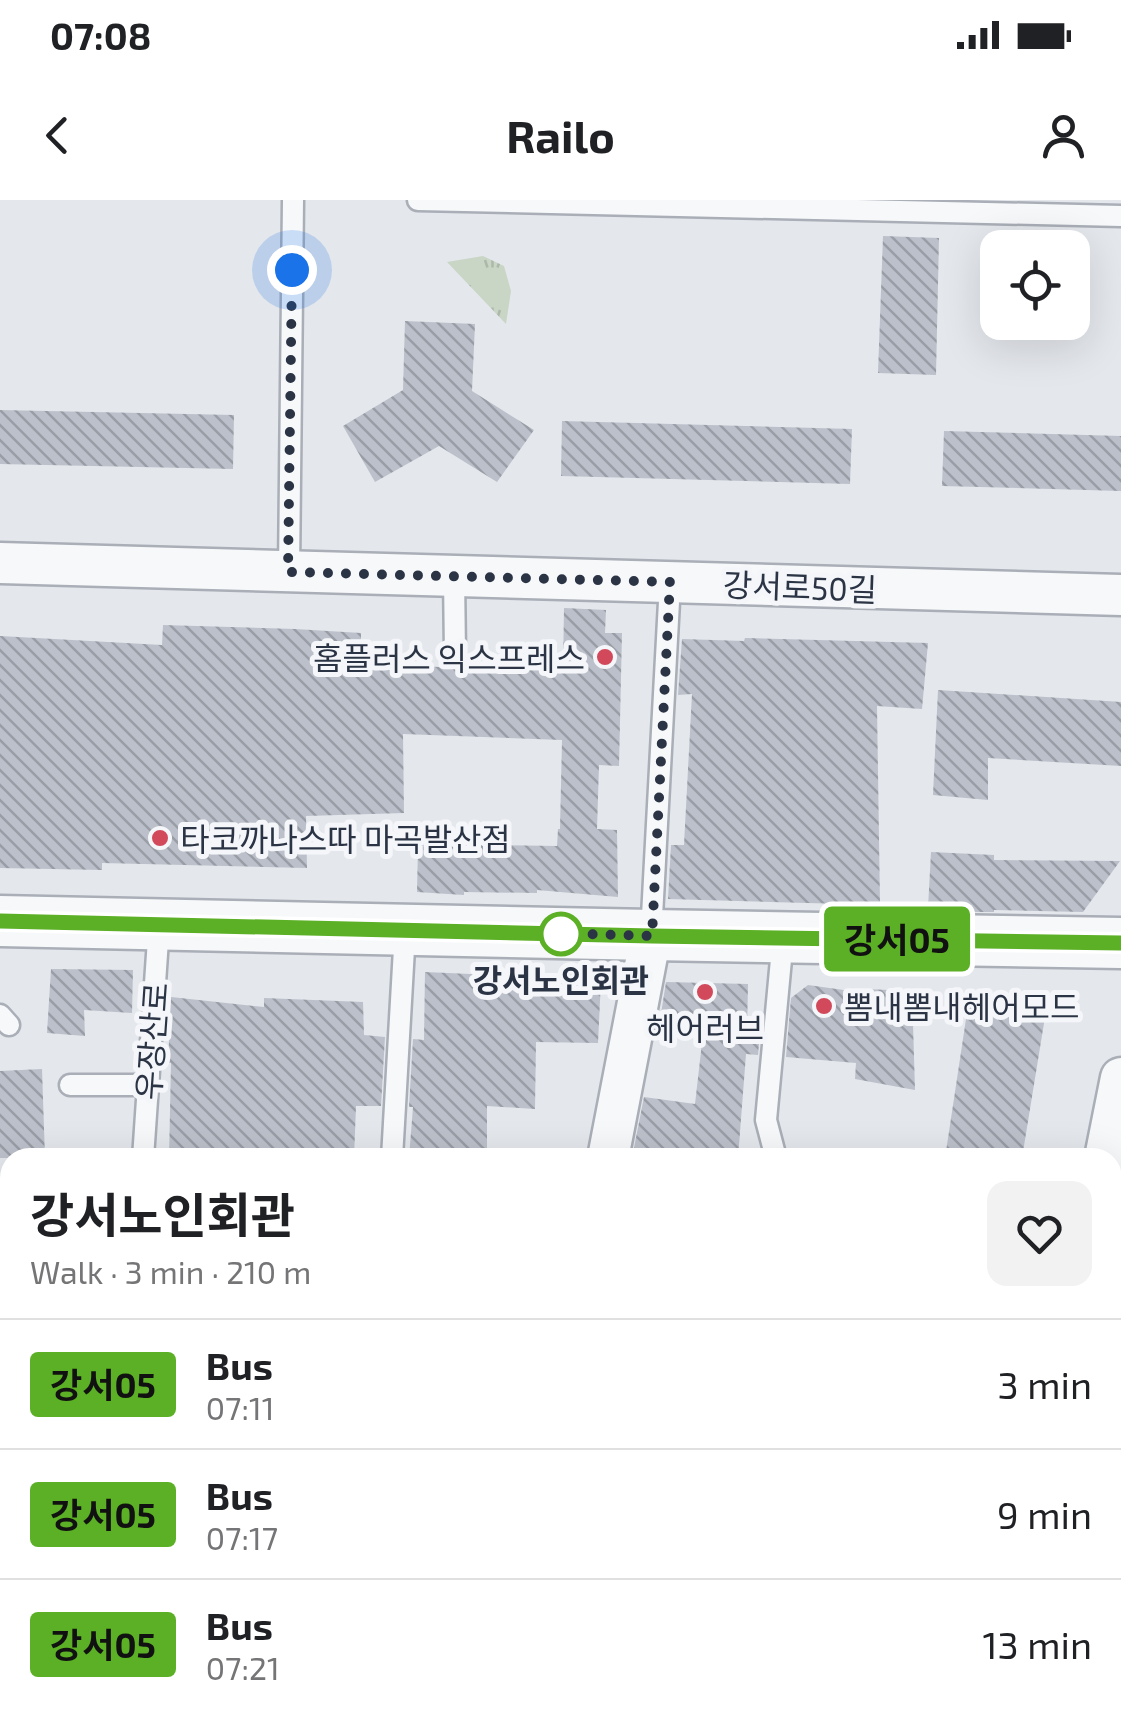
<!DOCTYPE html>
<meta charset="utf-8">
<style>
:root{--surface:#fff;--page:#f2f2f2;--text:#202124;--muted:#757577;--line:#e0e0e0}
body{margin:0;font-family:"Exo 2","Noto Sans KR",sans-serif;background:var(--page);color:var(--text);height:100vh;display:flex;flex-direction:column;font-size:38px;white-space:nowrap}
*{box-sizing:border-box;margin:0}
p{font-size:32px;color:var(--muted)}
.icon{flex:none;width:55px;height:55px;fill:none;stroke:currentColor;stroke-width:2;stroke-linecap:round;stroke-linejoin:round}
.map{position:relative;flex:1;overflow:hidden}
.sheet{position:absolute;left:0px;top:948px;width:1122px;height:582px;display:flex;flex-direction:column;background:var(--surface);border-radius:30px 30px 0 0;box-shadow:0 10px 40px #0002}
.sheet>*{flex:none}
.badge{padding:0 20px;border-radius:8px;font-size:35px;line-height:65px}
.fabs{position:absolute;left:980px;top:30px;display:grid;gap:20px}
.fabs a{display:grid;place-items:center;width:110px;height:110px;border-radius:20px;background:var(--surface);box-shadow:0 10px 40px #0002;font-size:50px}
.you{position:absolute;width:50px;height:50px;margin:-25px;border:8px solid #fff;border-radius:50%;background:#1a73e8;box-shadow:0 0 0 15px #1a73e833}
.map>.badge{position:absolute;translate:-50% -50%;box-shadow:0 0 0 5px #fff}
.round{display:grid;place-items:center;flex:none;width:105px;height:105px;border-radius:20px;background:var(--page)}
.overview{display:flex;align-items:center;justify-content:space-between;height:170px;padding:0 30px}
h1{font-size:48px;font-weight:700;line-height:75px}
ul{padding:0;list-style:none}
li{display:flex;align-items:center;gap:30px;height:130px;padding:0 30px;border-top:2px solid var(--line)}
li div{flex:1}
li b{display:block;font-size:38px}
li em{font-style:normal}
li .badge{min-width:110px;font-weight:700;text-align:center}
.status{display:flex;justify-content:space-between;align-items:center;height:70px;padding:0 50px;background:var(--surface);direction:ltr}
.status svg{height:28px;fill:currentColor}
header{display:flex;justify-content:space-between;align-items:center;height:130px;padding:0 30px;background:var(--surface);font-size:45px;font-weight:700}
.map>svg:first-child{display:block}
.park{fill:url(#park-tufts)}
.building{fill:url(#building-back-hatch)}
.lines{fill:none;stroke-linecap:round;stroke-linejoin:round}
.service-casing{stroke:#a9aeb7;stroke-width:25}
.minor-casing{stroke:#a9aeb7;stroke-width:45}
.tertiary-casing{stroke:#a9aeb7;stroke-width:55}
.service{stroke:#f7f8fa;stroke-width:20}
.minor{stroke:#f7f8fa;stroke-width:40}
.tertiary{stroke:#f7f8fa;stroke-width:50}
.line-casing{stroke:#fff;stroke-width:22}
.line{stroke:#5bb025;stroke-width:15}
.walk{stroke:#2b3445;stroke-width:10;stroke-dasharray:0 18}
.poi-dot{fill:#d1495b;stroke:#f4f6f9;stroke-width:4}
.stop-dot{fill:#fff;stroke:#5bb025;stroke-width:5}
.labels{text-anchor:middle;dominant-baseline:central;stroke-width:10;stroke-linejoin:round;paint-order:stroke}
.street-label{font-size:32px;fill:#2b3445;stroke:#f4f6f9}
.poi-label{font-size:32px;fill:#2b3445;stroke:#f4f6f9;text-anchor:start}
.stop-label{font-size:32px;font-weight:bold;fill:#2b3445;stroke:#f4f6f9}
</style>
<div class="status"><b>07:08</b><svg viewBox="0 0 49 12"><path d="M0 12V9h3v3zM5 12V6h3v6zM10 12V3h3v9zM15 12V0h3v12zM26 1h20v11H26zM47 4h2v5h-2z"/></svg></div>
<header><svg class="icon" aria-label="back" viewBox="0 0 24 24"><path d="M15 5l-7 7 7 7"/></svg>Railo<svg class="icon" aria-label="person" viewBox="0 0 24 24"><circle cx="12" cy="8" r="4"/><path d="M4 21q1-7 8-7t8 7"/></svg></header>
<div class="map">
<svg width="1121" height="1528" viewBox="0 0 1121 1528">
<defs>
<pattern id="park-tufts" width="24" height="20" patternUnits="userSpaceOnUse" patternTransform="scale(2.5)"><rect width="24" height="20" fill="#c9d6c5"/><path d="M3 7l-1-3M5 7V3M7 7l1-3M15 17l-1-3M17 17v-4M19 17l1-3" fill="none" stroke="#adb8ab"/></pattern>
<pattern id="building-back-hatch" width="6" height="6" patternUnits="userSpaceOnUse" patternTransform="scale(2.5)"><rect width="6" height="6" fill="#bbc0ca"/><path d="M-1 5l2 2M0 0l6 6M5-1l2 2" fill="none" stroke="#989da6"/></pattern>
</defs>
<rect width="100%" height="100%" fill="#e4e7ec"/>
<!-- park -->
<path class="park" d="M483,56L504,66L511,91L506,124L447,62Z"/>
<!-- building -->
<g class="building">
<path d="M883,36L939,38L936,175L878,173Z"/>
<path d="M405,121L475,124L472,191L534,230L497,282L439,246L375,282L343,226L403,190Z"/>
<path d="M0,210L234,215L233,269L0,264Z"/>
<path d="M562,221L852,229L850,284L561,276Z"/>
<path d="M944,231L1121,236V291L942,286Z"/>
<path d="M564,408L606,410L605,433H622L619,566L599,565L597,629L617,630L618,697L537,690V693L464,692V695L417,692L418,644L557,646L558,629H560L562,540L403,534L404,613L306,616L307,668L102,663V670L0,668V436L162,445L163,425L295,429L361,433V462L454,468L563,471Z"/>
<path d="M745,438L928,443L922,509L877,506L880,705L668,699L671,645H684L692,494L678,495L682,439L744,441Z"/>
<path d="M938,490L1121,502V566L988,558V600L933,595Z"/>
<path d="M931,652L994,655V660L1120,661L1083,712L994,710V712H966L930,710L928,708Z"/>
<path d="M51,769L133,770L132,813L84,810L85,836L47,833Z"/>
<path d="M425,772L601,780L598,843L536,842L535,909L487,906V958H409L413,907H409L413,839L424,840Z"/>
<path d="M666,782L748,784L747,833L761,821L758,855L746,854L738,958H632L644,897L695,904L703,834L658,833Z"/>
<path d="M808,785L865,793V789L912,791L915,890L855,879L856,863L786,857L791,798Z"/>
<path d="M171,797L264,807V798L363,802L364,835L385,837L381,906H356L354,958H169L171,863H168Z"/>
<path d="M968,806L1045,817L1022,958H945Z"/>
<path d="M42,869L45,958H0V871Z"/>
</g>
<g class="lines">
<defs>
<g id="service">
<path d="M418,0L1121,16"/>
<path d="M289,371L293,0"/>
<path d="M454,376L455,454"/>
<path d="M651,735L670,383"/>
<path d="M0,815L9,825"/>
<path d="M70,885H148"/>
<path d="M143,958L159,725"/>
<path d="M392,958L405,731"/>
<path d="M776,958L766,920L783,738"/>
<path d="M1112,1022L1121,1023"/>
<path d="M1112,1418L1121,1419"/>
<path d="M40,1528L41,1520"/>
<path d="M560,1528L561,1520"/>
<path d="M671,1528L672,1520"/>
<path d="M727,1528V1520"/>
</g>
<g id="minor">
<path d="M0,363L1121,395"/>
<path d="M608,958L651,735"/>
<path d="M1105,958L1121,878"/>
<path d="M0,1147H10"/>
<path d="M0,1362L10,1363"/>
<path d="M514,1528L515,1520"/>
<path d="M980,1528L983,1520"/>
</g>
<path id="tertiary" d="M0,721L651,735L1121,743"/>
</defs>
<!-- service casing -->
<use href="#service" class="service-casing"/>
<!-- minor casing -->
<use href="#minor" class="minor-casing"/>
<!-- tertiary casing -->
<use href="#tertiary" class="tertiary-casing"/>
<!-- service -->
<use href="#service" class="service"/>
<!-- minor -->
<use href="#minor" class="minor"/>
<!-- tertiary -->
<use href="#tertiary" class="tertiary"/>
</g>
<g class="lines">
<defs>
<path id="line" d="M0,721L652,736L1121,743"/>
</defs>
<!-- line casing -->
<use href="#line" class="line-casing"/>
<!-- line -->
<use href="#line" class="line"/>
<!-- walk -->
<path class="walk" d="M292,70L288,372L670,382L652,736L546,733L561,734"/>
</g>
<!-- markers -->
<g class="poi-dot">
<circle cx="605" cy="457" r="10"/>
<circle cx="160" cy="638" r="10"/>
<circle cx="705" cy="792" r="10"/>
<circle cx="824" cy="806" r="10"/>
</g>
<circle class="stop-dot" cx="561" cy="734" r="20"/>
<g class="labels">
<!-- street labels -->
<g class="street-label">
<text transform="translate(800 386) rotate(2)">강서로50길</text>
<text transform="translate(151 841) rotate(-86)">우장산로</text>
</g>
<!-- poi labels -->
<g class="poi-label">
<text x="585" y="457" text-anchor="end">홈플러스 익스프레스</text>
<text x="180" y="638">타코까나스따 마곡발산점</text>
<text x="844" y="806">뽐내뽐내헤어모드</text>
<text x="705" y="827" text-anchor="middle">헤어러브</text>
</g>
<!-- stop labels -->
<g class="stop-label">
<text x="561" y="779">강서노인회관</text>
</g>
</g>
</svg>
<div class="fabs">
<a><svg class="icon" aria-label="locate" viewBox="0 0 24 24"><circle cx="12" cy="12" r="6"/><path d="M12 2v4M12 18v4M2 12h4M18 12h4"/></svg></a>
</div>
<div class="you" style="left:292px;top:70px"></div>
<b class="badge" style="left:897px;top:739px;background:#5bb025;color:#111">강서05</b>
<section class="sheet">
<div class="overview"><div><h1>강서노인회관</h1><p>Walk · 3 min · 210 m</p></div><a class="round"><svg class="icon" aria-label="heart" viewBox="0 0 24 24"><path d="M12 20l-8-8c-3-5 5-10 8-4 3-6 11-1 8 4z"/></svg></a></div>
<ul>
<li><span class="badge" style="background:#5bb025;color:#111">강서05</span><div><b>Bus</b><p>07:11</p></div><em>3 min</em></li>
<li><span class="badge" style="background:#5bb025;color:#111">강서05</span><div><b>Bus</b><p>07:17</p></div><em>9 min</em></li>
<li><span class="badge" style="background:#5bb025;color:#111">강서05</span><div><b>Bus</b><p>07:21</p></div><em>13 min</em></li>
</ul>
</section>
</div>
